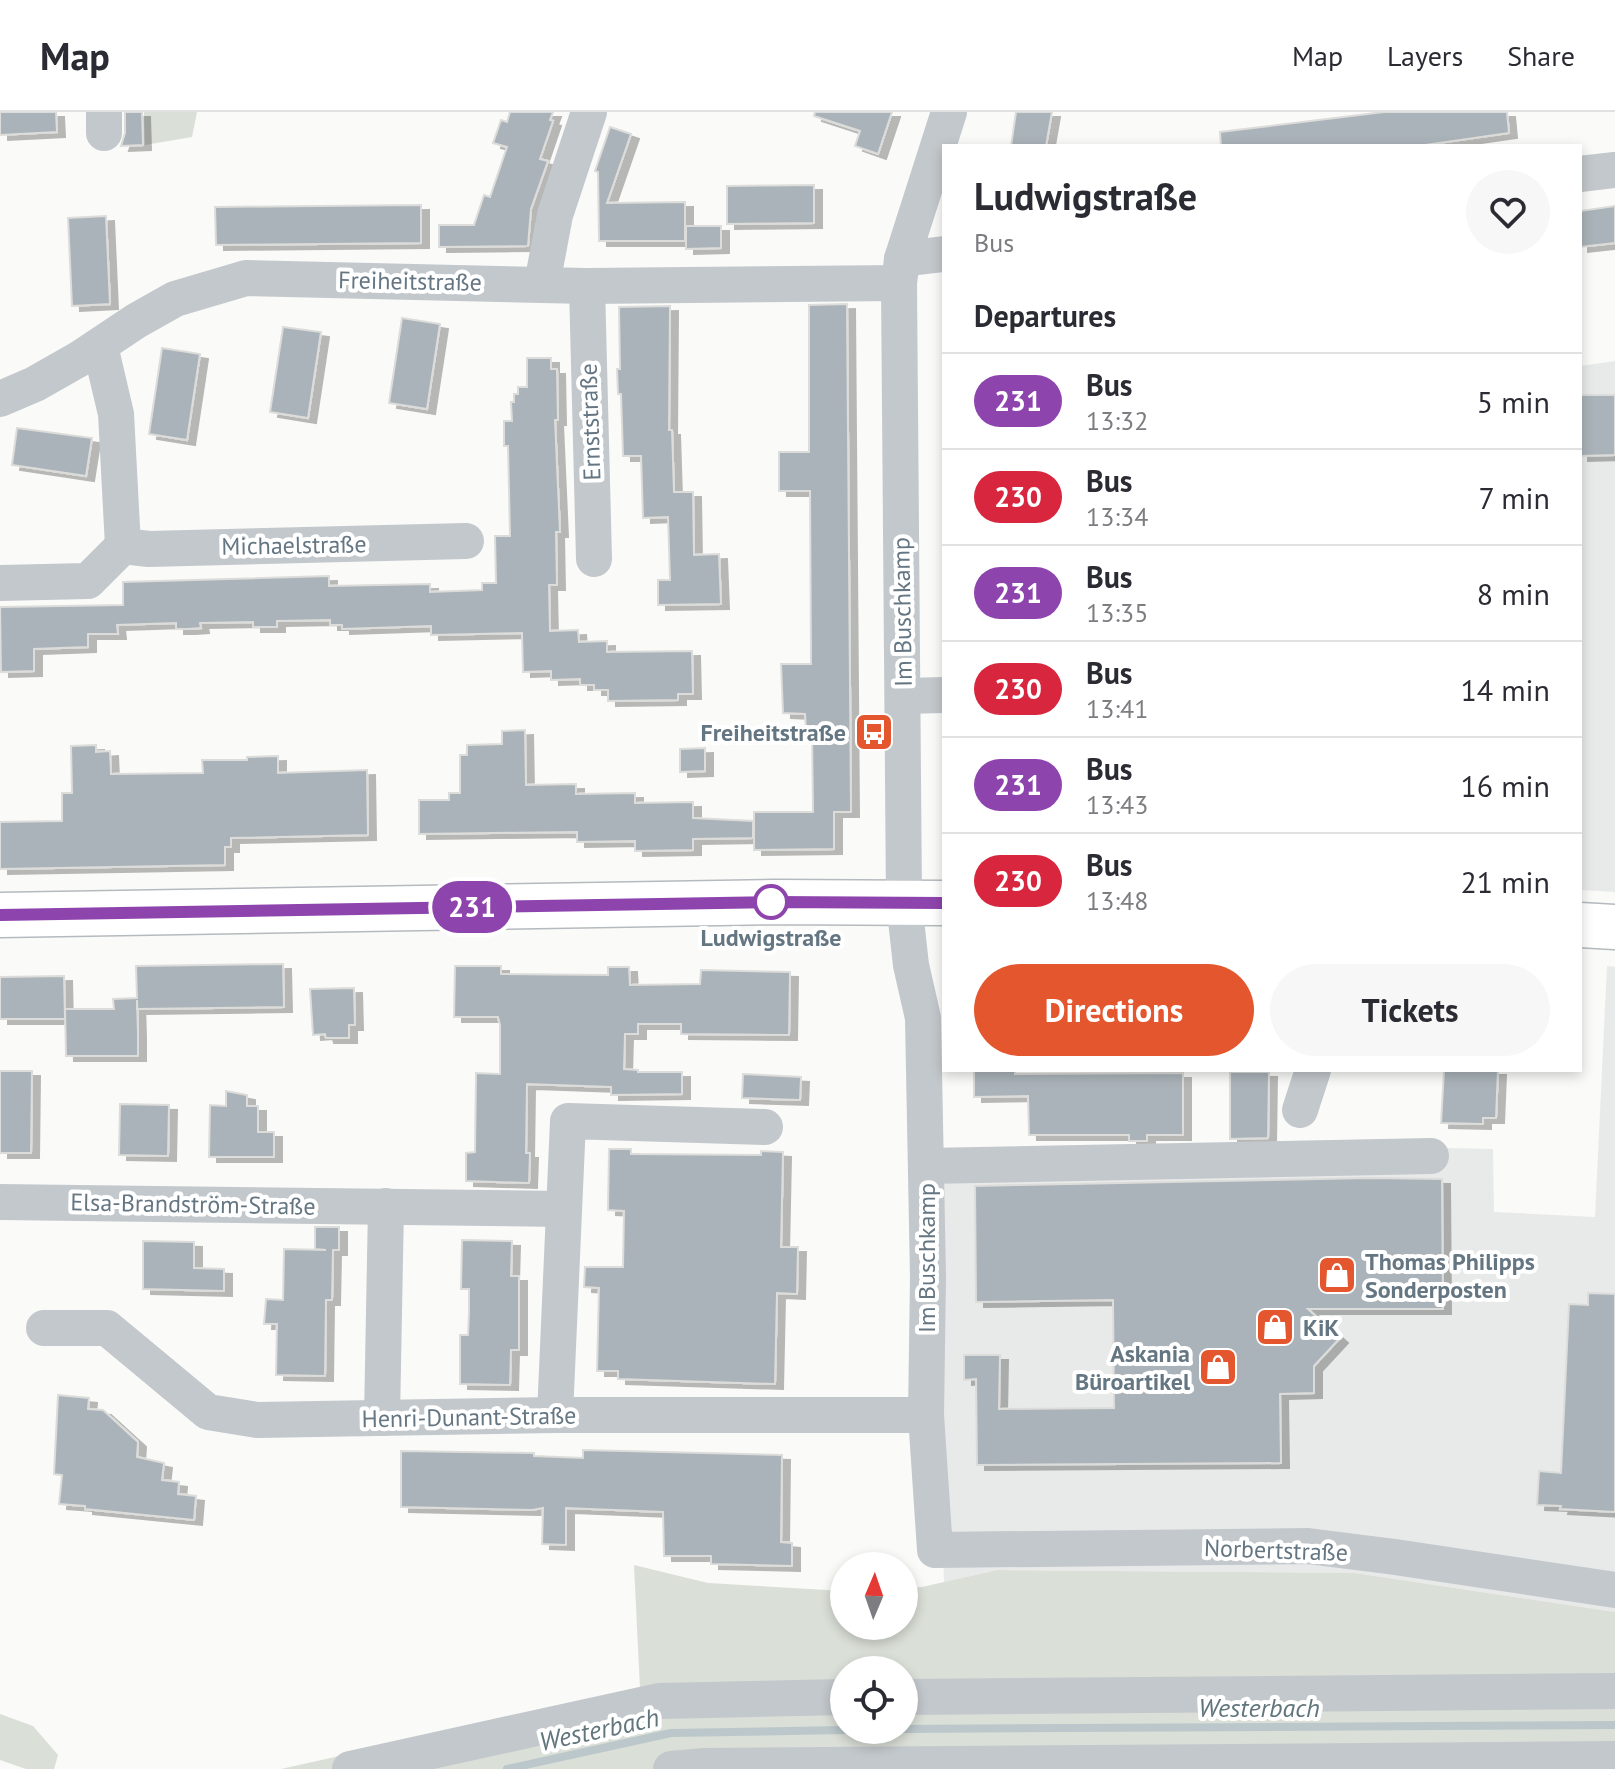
<!DOCTYPE html>
<meta charset="utf-8">
<style>
:root{--surface:#fff;--page:#f7f7f7;--text:#2b2b33;--muted:#7c7c81;--line:#e1e1e2;--accent:#e4572e}
body{margin:0;font-family:"PT Sans",sans-serif;background:var(--page);color:var(--text);height:100vh;display:flex;flex-direction:column;font-size:30px;white-space:nowrap}
*{box-sizing:border-box;margin:0}
p{font-size:26px;color:var(--muted)}
.icon{flex:none;width:44px;height:44px;fill:none;stroke:currentColor;stroke-width:2;stroke-linecap:round;stroke-linejoin:round}
.map{position:relative;flex:1;overflow:hidden}
.details{position:absolute;left:942px;top:32px;width:640px;height:928px;display:flex;flex-direction:column;background:var(--surface);border-radius:0px;box-shadow:0 4px 12px #0003}
.details>*{flex:none}
.badge{padding:0 16px;border-radius:26px;font-size:28px;line-height:52px}
.needle{width:52px;rotate:2deg}
.controls{position:absolute;left:830px;top:1440px;display:grid;gap:16px}
.controls a{display:grid;place-items:center;width:88px;height:88px;border-radius:50%;background:var(--surface);box-shadow:0 4px 12px #0003;font-size:40px}
.map>.badge{position:absolute;translate:-50% -50%;box-shadow:0 0 0 4px #fff}
h2{padding:0 32px;font-size:30px;line-height:72px}
.round{display:grid;place-items:center;flex:none;width:84px;height:84px;border-radius:42px;background:var(--page)}
.head{display:flex;align-items:center;justify-content:space-between;height:136px;padding:0 32px}
h1{font-size:38px;font-weight:600;line-height:60px}
.action{display:flex;gap:16px;margin-top:auto;padding:16px 32px}
.action a{flex:1;height:92px;border-radius:48px;background:var(--accent);color:#fff;font-size:32px;font-weight:600;line-height:92px;text-align:center}
.action a+a{background:var(--page);color:var(--text)}
ul{padding:0;list-style:none}
li{display:flex;align-items:center;gap:24px;height:96px;padding:0 32px;border-top:2px solid var(--line)}
li div{flex:1}
li b{display:block;font-size:30px}
li em{font-style:normal}
li .badge{min-width:88px;font-weight:700;text-align:center}
header{display:flex;align-items:center;gap:48px;box-sizing:border-box;height:112px;padding:0 40px;background:var(--surface);border-bottom:2px solid var(--line)}
header strong{font-size:38px}
nav{display:flex;gap:44px;margin-inline-start:auto;font-size:28px}
.map>svg:first-child{display:block}
.built{fill:#e8e9e9}
.green{fill:#dadfd7;fill-rule:evenodd}
.lines{fill:none;stroke-linecap:round;stroke-linejoin:round}
.stream{stroke:#bbc7cb;stroke-width:8}
.building{fill:#aab3b9;stroke:#dcdcda;stroke-width:2;filter:url(#shadow)}
.major-casing{stroke:#b5babe;stroke-width:47}
.minor{stroke:#c3c8cc;stroke-width:36}
.major{stroke:#fff;stroke-width:44}
.line-casing{stroke:#fff;stroke-width:18}
.line{stroke:#8e44ad;stroke-width:12}
.stop-dot{fill:#fff;stroke:#8e44ad;stroke-width:4}
.labels{text-anchor:middle;dominant-baseline:central;stroke-width:8;stroke-linejoin:round;paint-order:stroke}
.street-label{font-size:24px;fill:#657683;stroke:#fff}
.poi-label{font-size:24px;font-weight:bold;fill:#657683;stroke:#fff;text-anchor:end}
.stop-label{font-size:24px;font-weight:bold;fill:#657683;stroke:#fff}
.water-label{font-size:26px;font-style:italic;fill:#60757c;stroke:#fff}
</style>
<header>
<strong>Map</strong>
<nav><a>Map</a><a>Layers</a><a>Share</a></nav>
</header>
<div class="map">
<svg width="1615" height="1657" viewBox="0 0 1615 1657">
<defs>
<filter id="shadow"><feDropShadow dx="8" dy="5" stdDeviation="0" flood-color="#0004"/></filter>
</defs>
<rect width="100%" height="100%" fill="#fafaf8"/>
<!-- built -->
<g class="built">
<path d="M1615,249V780L1580,778V254Z"/>
<path d="M1607,854L1615,855V1500L1355,1461L997,1458L944,1470L933,1064L1345,1034L1493,1037L1494,1100L1595,1105Z"/>
</g>
<!-- green -->
<g class="green">
<path d="M144,0H197L192,25L145,33Z"/>
<path d="M634,1453L708,1471L844,1479V1514H904V1476L922,1475L997,1458L1355,1461L1615,1500V1657H281L640,1577ZM844,1558H904V1618H844Z"/>
<path d="M0,1602L33,1614L58,1643L54,1657H26L0,1648Z"/>
</g>
<g class="lines">
<!-- stream -->
<g class="stream">
<path d="M904,1617L1615,1613"/>
<path d="M507,1657L671,1621L844,1618"/>
</g>
</g>
<!-- building -->
<g class="building">
<path d="M0,0H56L57,20L0,23Z"/>
<path d="M125,0H142L143,33L121,34L125,21Z"/>
<path d="M510,0H553L550,8L553,9L540,47L548,49L531,97L528,134L439,135V113H474L484,83L490,85L507,35L493,31L501,8L507,10Z"/>
<path d="M815,0H892L878,42L855,34L860,19L814,4Z"/>
<path d="M1016,0H1052L1046,34H1011Z"/>
<path d="M1384,0H1507L1509,21L1418,34H1221L1220,20Z"/>
<path d="M610,15L631,22L607,91L685,90V129H599L598,60L595,59Z"/>
<path d="M814,73V111L727,112V74Z"/>
<path d="M421,93V131L216,133L215,95Z"/>
<path d="M1615,94V131L1580,135V99Z"/>
<path d="M106,104L110,192L72,194L68,106Z"/>
<path d="M686,114H721V136L686,137Z"/>
<path d="M847,192L851,700H834V737L754,738V700H813L812,618H806L805,602L783,601L781,552H811L810,379H779V340H809V193Z"/>
<path d="M670,194L669,318H672L674,380H693L694,443L719,442L721,492L658,493V468H670L668,405L643,406L641,344H623L621,282H618L617,257H620L619,195Z"/>
<path d="M402,206L440,212L427,297L389,291Z"/>
<path d="M283,215L321,220L308,306L270,300Z"/>
<path d="M162,236L200,242L187,328L149,322Z"/>
<path d="M527,246H551V257H557L558,308H555L560,420H556L557,473H549L550,519L578,518L579,530L607,529V540L692,539L693,582H678V588L608,589V578H594V573H580V567L551,568V559L523,560L522,521L431,523V514L342,517V513H330V508L277,509V515H253V510L200,511L201,516L188,517H176V511L117,513L118,522H88V535L34,537V559L1,560L0,495L123,493V470L329,464V474L430,472V480L482,478V471H496L495,424H510L508,334H504V309H512L511,290H514V282H518V275H527Z"/>
<path d="M1580,283H1615V343L1580,344Z"/>
<path d="M17,316L92,326L86,364L12,353Z"/>
<path d="M525,618L526,673L576,672V682L635,681V691L693,690V706L753,709V726L693,727V738L635,739V729L577,730V720L419,722V688H449V681H460V643H467V633L502,632V619Z"/>
<path d="M96,633V640L110,639L111,662L203,661L202,648H247V645L278,644V661L367,658L368,723L231,726V735H225V753L0,757V710L62,709V681H72L71,634Z"/>
<path d="M705,636V659L680,660V637Z"/>
<path d="M283,852L284,895L137,897V888L138,921V944H66L65,897H114L113,887L137,886L136,854Z"/>
<path d="M455,854H501V862L608,863V855H629L630,873L700,872L701,858L790,860L789,923L681,922V912H638V922H625L624,957L638,958V960H682V982L611,983V975L527,972L526,1041H530L529,1071L466,1069V1041L475,1040L476,961L500,962V913L498,905H454Z"/>
<path d="M64,864L65,907H0V865Z"/>
<path d="M354,876L355,913H349V926H326L325,922L313,923L310,877Z"/>
<path d="M974,958H1015V962L1183,961V1023H1147V1029H1129V1023H1029L1028,984L974,985Z"/>
<path d="M1444,958H1498L1496,1006H1483V1012L1441,1011Z"/>
<path d="M0,959H32L31,1041H0Z"/>
<path d="M1230,960H1269L1268,1026L1230,1027Z"/>
<path d="M743,962L801,965L800,988L742,986Z"/>
<path d="M226,979L247,983V994H258V1020H274V1045H209L210,993L226,994Z"/>
<path d="M120,992L169,993L168,1044L119,1043Z"/>
<path d="M609,1037H631V1042L761,1043V1039L783,1040L781,1135H798L797,1182L777,1181L775,1272L618,1267V1259H597L599,1176L584,1175L585,1155H623L624,1099L608,1098Z"/>
<path d="M1368,1066L1442,1067L1443,1197H1308L1340,1226L1314,1254V1281L1280,1282L1281,1351L977,1353L976,1267L964,1268V1243H1000L999,1297L1114,1296L1113,1188L976,1190L975,1074Z"/>
<path d="M315,1115H339V1138H333L332,1188H326L325,1264L276,1263L277,1212H264L266,1187L283,1188L284,1137L326,1138L315,1137Z"/>
<path d="M462,1128L512,1129L511,1164H519V1238H511L510,1273L460,1272V1223H468L469,1200V1177H461Z"/>
<path d="M143,1129L194,1130V1156L224,1157V1179L143,1177Z"/>
<path d="M1588,1181L1615,1182V1400L1560,1397L1561,1394L1537,1393L1539,1359L1561,1361L1569,1192L1588,1193Z"/>
<path d="M58,1283L89,1286L88,1297L103,1298L138,1330L137,1345L164,1351L162,1368L179,1370L178,1382L196,1384L194,1408L85,1397V1394L59,1392L62,1363L54,1362Z"/>
<path d="M583,1338L782,1343L781,1430L792,1431V1454L711,1452V1444H664L663,1400L566,1396V1433L542,1432L543,1396L532,1398L401,1395V1339L534,1341V1344L583,1346Z"/>
</g>
<g class="lines">
<defs>
<g id="major">
<path d="M0,803L773,790L944,791"/>
<path d="M1580,813L1615,815"/>
</g>
</defs>
<!-- major casing -->
<use href="#major" class="major-casing"/>
<!-- minor -->
<g class="minor">
<path d="M104,0V21"/>
<path d="M949,0L902,147L899,171L904,790L911,853L923,906L928,1165L926,1303L935,1438L1308,1434L1395,1445L1615,1478"/>
<path d="M1580,62L1615,58"/>
<path d="M902,147L944,142"/>
<path d="M542,172L555,103L589,0"/>
<path d="M587,174L594,447"/>
<path d="M100,234L116,302L123,434L149,437L466,429"/>
<path d="M0,287L35,272L79,247L136,209L175,187L246,166L587,174L899,171"/>
<path d="M0,471L88,469L123,434"/>
<path d="M903,584L944,583"/>
<path d="M1300,998L1313,958"/>
<path d="M926,1054L1431,1044"/>
<path d="M0,1090L564,1097"/>
<path d="M44,1216H107L208,1300L257,1308L555,1303H926"/>
<path d="M555,1303L568,1009L765,1015"/>
<path d="M382,1306L386,1094"/>
<path d="M904,1585L1615,1579"/>
<path d="M350,1657L659,1589L844,1585"/>
<path d="M671,1657L705,1654L1615,1647"/>
</g>
<!-- major -->
<use href="#major" class="major"/>
</g>
<g class="lines">
<defs>
<path id="line" d="M0,803L773,790L944,791"/>
</defs>
<!-- line casing -->
<use href="#line" class="line-casing"/>
<!-- line -->
<use href="#line" class="line"/>
</g>
<!-- icons -->
<defs>
<symbol id="bus-square" viewBox="-11 -11 22 22"><rect x="-9" y="-9" width="18" height="18" rx="4" fill="#e4572e" stroke="#fff"/><path d="M-5-6H5V4H4V6H2V4H-2V6H-4V4H-5ZM-3.5-4V0h7V-4ZM-3.5 1.2v1.5H-2V1.2ZM2 1.2v1.5H3.5V1.2Z" fill="#fff"/></symbol>
<symbol id="shop-square" viewBox="-11 -11 22 22"><rect x="-9" y="-9" width="18" height="18" rx="4" fill="#e4572e" stroke="#fff"/><path d="M-5-2.5h2.3a2.7 3.5 0 0 1 5.4 0H5L5.5 6h-11ZM-1.5-2.5h3a1.5 2.3 0 0 0-3 0Z" fill="#fff"/></symbol>
</defs>
<g fill-rule="evenodd">
<use href="#bus-square" x="852" y="598" width="44" height="44"/>
<use href="#shop-square" x="1315" y="1141" width="44" height="44"/>
<use href="#shop-square" x="1253" y="1193" width="44" height="44"/>
<use href="#shop-square" x="1196" y="1233" width="44" height="44"/>
</g>
<!-- markers -->
<circle class="stop-dot" cx="771" cy="790" r="16"/>
<g class="labels">
<!-- street labels -->
<g class="street-label">
<text transform="translate(410 169) rotate(1)">Freiheitstraße</text>
<text transform="translate(590 310) rotate(-92)">Ernststraße</text>
<text transform="translate(294 433) rotate(-1)">Michaelstraße</text>
<text transform="translate(902 500) rotate(-91)">Im Buschkamp</text>
<text transform="translate(193 1092) rotate(1)">Elsa-Brandström-Straße</text>
<text transform="translate(926 1146) rotate(-90)">Im Buschkamp</text>
<text transform="translate(469 1305) rotate(-1)">Henri-Dunant-Straße</text>
<text transform="translate(1276 1438) rotate(2)">Norbertstraße</text>
</g>
<!-- poi labels -->
<g class="poi-label">
<text x="846" y="620">Freiheitstraße</text>
<text x="1365" y="1149" text-anchor="start">Thomas Philipps<tspan x="1365" dy="28">Sonderposten</tspan></text>
<text x="1303" y="1215" text-anchor="start">KiK</text>
<text x="1190" y="1241">Askania<tspan x="1190" dy="28">Büroartikel</tspan></text>
</g>
<!-- stop labels -->
<g class="stop-label">
<text x="771" y="825">Ludwigstraße</text>
</g>
<!-- water labels -->
<g class="water-label">
<text x="1259" y="1595">Westerbach</text>
<text transform="translate(599 1617) rotate(-12)">Westerbach</text>
</g>
</g>
</svg>
<div class="controls">
<a><svg class="needle" viewBox="-14 -14 28 28"><path d="M0-13l5 13h-10z" fill="#e53935"/><path d="M0 13l5-13h-10z" fill="#7c7c81"/></svg></a>
<a><svg class="icon" aria-label="locate" viewBox="0 0 24 24"><circle cx="12" cy="12" r="6"/><path d="M12 2v4M12 18v4M2 12h4M18 12h4"/></svg></a>
</div>
<b class="badge" style="left:472px;top:795px;background:#8e44ad;color:#fff">231</b>
<section class="details">
<div class="head"><div><h1>Ludwigstraße</h1><p>Bus</p></div><a class="round"><svg class="icon" aria-label="heart" viewBox="0 0 24 24"><path d="M12 20l-8-8c-3-5 5-10 8-4 3-6 11-1 8 4z"/></svg></a></div>
<h2>Departures</h2>
<ul>
<li><span class="badge" style="background:#8e44ad;color:#fff">231</span><div><b>Bus</b><p>13:32</p></div><em>5 min</em></li>
<li><span class="badge" style="background:#d7263d;color:#fff">230</span><div><b>Bus</b><p>13:34</p></div><em>7 min</em></li>
<li><span class="badge" style="background:#8e44ad;color:#fff">231</span><div><b>Bus</b><p>13:35</p></div><em>8 min</em></li>
<li><span class="badge" style="background:#d7263d;color:#fff">230</span><div><b>Bus</b><p>13:41</p></div><em>14 min</em></li>
<li><span class="badge" style="background:#8e44ad;color:#fff">231</span><div><b>Bus</b><p>13:43</p></div><em>16 min</em></li>
<li><span class="badge" style="background:#d7263d;color:#fff">230</span><div><b>Bus</b><p>13:48</p></div><em>21 min</em></li>
</ul>
<div class="action"><a>Directions</a><a>Tickets</a></div>
</section>
</div>
